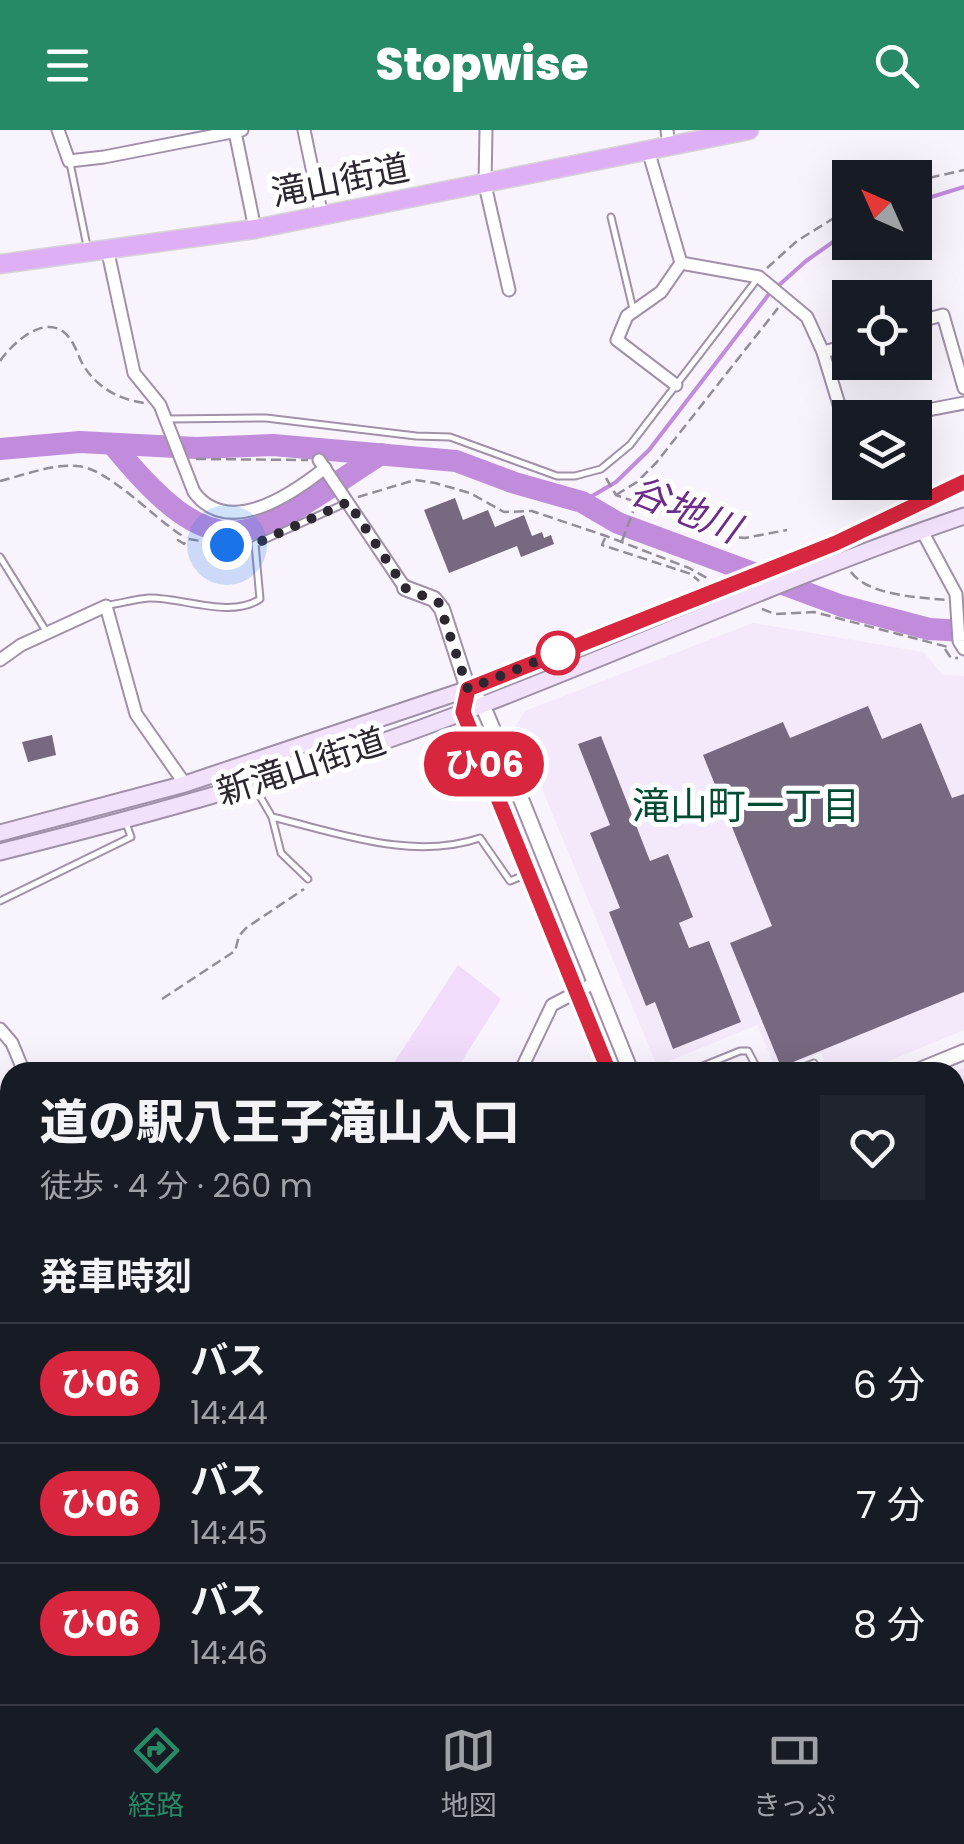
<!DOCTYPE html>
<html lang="ja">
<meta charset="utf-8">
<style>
:root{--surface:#171b24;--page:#20242c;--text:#f1f3f6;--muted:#9ea1a6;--line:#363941;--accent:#258a65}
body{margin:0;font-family:Poppins,"Noto Sans JP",sans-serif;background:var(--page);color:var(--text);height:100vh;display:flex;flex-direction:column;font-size:38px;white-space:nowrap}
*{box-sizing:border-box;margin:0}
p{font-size:32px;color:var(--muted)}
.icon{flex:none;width:55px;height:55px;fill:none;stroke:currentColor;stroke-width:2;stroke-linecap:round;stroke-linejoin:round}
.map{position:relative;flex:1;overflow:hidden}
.side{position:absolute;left:0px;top:932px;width:965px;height:642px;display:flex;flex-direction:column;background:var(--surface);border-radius:30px 30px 0 0;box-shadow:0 10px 40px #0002}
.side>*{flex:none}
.badge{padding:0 20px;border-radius:32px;font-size:35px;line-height:65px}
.needle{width:65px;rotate:315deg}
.fabs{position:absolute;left:832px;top:30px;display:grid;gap:20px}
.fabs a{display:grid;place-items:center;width:100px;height:100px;border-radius:0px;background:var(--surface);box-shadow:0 10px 40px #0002;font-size:50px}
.you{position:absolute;width:50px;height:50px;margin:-25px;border:8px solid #fff;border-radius:50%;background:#1a73e8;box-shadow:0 0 0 15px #1a73e833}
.map>.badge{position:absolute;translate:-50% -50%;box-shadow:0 0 0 5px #fff}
h2{padding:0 40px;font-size:38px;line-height:90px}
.round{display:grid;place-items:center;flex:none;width:105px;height:105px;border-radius:0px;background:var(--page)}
.overview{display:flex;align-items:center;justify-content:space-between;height:170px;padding:0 40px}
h1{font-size:48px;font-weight:800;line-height:75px}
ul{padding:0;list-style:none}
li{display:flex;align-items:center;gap:30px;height:120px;padding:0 40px;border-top:2px solid var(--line)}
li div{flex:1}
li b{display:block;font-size:38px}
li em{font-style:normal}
li .badge{min-width:110px;font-weight:700;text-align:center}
header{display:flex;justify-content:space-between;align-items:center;height:130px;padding:0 40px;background:var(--accent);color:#fff;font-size:45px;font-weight:800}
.dock{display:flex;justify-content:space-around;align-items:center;height:140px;border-top:2px solid var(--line);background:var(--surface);font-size:28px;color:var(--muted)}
.dock a{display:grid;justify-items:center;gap:5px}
.dock .selected{color:var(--accent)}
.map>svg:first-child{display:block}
.built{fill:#f4e8fb}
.green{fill:#f1ddfb}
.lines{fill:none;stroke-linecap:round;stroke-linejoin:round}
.stream{stroke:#c18cdc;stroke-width:4}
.river{stroke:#c18cdc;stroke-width:22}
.building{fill:#77697f}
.service-casing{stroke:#a091a9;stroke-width:9}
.minor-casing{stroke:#a091a9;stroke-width:15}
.tertiary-casing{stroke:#a091a9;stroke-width:18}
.secondary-casing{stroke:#a091a9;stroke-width:19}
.trunk-casing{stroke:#d5d4d6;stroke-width:21}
.path{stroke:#938d97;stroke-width:2.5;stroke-dasharray:10 5;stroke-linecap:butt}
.service{stroke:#fff;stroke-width:5}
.minor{stroke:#fff;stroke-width:11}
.tertiary{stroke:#fff;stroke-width:14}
.secondary{stroke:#f2e1fb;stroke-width:15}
.trunk{stroke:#deaff4;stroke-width:18}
.tertiary-bridge-casing{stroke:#a091a9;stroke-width:18;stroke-linecap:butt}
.tertiary-bridge{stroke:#fff;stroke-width:14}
.line-casing{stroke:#fff;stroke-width:22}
.line{stroke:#d7263d;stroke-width:15}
.walk{stroke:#2d2731;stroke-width:10;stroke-dasharray:0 18}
.stop-dot{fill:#fff;stroke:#d7263d;stroke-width:5}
.labels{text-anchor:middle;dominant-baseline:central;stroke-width:10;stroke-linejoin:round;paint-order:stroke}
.street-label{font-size:35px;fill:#2d2731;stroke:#fff}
.water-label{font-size:38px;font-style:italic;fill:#6d2b8a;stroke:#fff}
.neighbourhood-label{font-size:38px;fill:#004d34;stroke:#fff}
</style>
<header><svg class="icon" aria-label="menu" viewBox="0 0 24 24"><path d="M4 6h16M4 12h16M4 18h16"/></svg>Stopwise<svg class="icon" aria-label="search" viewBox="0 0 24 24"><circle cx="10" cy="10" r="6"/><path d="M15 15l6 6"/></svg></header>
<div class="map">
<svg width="964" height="1574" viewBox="0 0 964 1574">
<rect width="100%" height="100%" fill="#f9f3fd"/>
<!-- built -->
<g class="built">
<path d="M753,493L923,522L943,545L964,546V900L862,942H829L821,923L777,941L757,895L657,936L516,596L525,581Z"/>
<path d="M964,938V1219L955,1223L954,942Z"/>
</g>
<!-- green -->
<g class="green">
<path d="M458,835L501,869L455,942H388Z"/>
<path d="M10,1362V1565H542L539,1574H0V1364Z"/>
</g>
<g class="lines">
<!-- stream -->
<g class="stream">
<path d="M915,72L964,57"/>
<path d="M582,372L616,352L649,320L769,164L806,131L850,100"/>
</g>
<!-- river -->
<g class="river">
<path d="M114,316C225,452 255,404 381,324"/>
<path d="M0,319L80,312L196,318L273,315L456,331L515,353L582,372L618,393L842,476L929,499L964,501"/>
</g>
</g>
<!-- building -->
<g class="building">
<path d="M455,368L463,390L488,380L495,397L524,385L532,406L542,402L544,408L551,405L554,414L521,427L517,416L449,443L424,380Z"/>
<path d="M868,576L882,609L921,593L952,668L964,664V862L781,937L730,813L772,796L703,625L783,592L790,608Z"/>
<path d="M52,605L56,625L28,632L22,612Z"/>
<path d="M601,606L650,731L668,724L693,787L679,793L689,818L709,811L741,892L673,919L655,872L646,876L609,782L620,778L590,703L610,695L578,614Z"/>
</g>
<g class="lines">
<defs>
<g id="service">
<path d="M70,33L87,116"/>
<path d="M611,87L633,179"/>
<path d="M169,289L266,288L416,306L450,307L557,346H575L601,339L630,315L758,148"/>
<path d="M0,427L46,501"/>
<path d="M109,475C122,473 136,469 149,468C181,467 231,489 260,469L255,414L346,373"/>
<path d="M254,656L272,687C339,703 412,731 480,708L510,751L527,744"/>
<path d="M272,687L281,723L308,749"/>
<path d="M0,771L131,707L126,693"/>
<path d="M688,942L740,921H748L759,942"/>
<path d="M790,942L814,933L817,942"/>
</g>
<g id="minor">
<path d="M58,0L69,31L104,27L242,0"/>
<path d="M304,0L322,86"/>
<path d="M486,0L485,55L509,160"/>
<path d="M667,0L669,16"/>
<path d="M235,2L255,99"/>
<path d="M648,20L681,133L759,147L807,187L823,222L844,291L850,295"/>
<path d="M107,118L134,243L160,275L194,362C228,408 291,365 325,338"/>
<path d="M915,196L920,191L943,185L964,258"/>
<path d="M823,222L850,215"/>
<path d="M676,255L617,210L627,186L661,162L681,133"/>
<path d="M886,288L964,273"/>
<path d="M915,319L918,348L927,369"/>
<path d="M319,330L405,458"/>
<path d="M922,401L956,464L959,511L964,519"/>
<path d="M0,530L21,515L106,476L136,584L185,654"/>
<path d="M0,899L12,913L24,942"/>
<path d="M520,942L552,875L596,852"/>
<path d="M955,1377L964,1373"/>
<path d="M955,1465L964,1469"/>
<path d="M955,1517L964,1496"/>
<path d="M930,1574L934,1565"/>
</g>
<g id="tertiary">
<path d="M405,458L434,469L442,479L468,559L482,574L496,607L631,942"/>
<path d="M465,575L463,582L609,942"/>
<path d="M915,942L964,922"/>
<path d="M955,1261L964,1256"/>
<path d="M604,1574L608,1565"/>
<path d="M620,1574L625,1565"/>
</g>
<g id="secondary">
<path d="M0,703L185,654L468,559L836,413L964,352"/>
<path d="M0,722C156,683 313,640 464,582C631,518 794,444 964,386"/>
</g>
<path id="trunk" d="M0,134L255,99L749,0"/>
</defs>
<!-- service casing -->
<use href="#service" class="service-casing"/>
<!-- minor casing -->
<use href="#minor" class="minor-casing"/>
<!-- tertiary casing -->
<use href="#tertiary" class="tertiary-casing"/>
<!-- secondary casing -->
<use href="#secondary" class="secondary-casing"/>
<!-- trunk casing -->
<use href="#trunk" class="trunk-casing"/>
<!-- path -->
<g class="path">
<path d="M915,51L964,40"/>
<path d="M767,138L797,111L850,78"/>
<path d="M0,231C12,214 43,184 65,203C73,210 77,222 81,231C94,256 117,269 144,273"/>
<path d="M196,329L308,330"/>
<path d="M606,348L616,365L734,407L745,408L787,400"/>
<path d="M0,351C24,345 52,334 77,336C106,337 153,387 181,405L178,410L184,414L188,409L227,415L247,414"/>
<path d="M616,365L637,352L656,333L778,178"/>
<path d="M358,367L415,350L435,353L470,363L504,382L532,381L606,406L689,438L707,448"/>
<path d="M669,383L678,379"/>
<path d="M605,408L602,415L691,444L699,451"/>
<path d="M622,411L635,376"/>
<path d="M851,442C869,466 918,467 946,470"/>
<path d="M762,479L775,484L814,482L948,517"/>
<path d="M945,519L951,528H958"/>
<path d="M162,869L235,821L239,806L246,798L304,759"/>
<path d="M499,1565L508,1574"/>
</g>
<!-- service -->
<use href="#service" class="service"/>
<!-- minor -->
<use href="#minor" class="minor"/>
<!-- tertiary -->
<use href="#tertiary" class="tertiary"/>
<!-- secondary -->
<use href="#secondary" class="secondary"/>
<!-- trunk -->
<use href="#trunk" class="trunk"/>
<defs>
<path id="tertiary-bridge" d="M955,1501L964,1507"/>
</defs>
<!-- tertiary-bridge casing -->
<use href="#tertiary-bridge" class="tertiary-bridge-casing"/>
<!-- tertiary-bridge -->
<use href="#tertiary-bridge" class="tertiary-bridge"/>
</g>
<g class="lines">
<defs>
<path id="line" d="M609,942L463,582L468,559L836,413L964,352"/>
</defs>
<!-- line casing -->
<use href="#line" class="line-casing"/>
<!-- line -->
<use href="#line" class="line"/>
<!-- walk -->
<path class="walk" d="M227,415L255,414L348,372L405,458L439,473L468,559L570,518L558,523"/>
</g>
<!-- markers -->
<circle class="stop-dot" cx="558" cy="523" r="20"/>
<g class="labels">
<!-- street labels -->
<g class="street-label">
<text transform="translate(340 50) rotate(-11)">滝山街道</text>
<text transform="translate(301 636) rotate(-18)">新滝山街道</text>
</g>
<!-- water labels -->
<g class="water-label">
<text transform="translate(685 379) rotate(22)">谷地川</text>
</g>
<!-- neighbourhood labels -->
<g class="neighbourhood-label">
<text x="746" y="675">滝山町一丁目</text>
</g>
</g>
</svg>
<div class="fabs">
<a><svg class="needle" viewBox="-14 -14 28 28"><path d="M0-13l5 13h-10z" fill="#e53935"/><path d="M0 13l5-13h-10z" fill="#9ea1a6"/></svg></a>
<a><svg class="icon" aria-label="locate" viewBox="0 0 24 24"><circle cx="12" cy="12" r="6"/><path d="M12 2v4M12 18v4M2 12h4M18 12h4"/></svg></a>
<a><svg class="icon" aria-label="layers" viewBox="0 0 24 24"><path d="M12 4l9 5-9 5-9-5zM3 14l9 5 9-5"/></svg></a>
</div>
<div class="you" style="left:227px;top:415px"></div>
<b class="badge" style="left:484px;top:634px;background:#d7263d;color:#fff">ひ06</b>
<section class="side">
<div class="overview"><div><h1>道の駅八王子滝山入口</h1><p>徒歩 · 4 分 · 260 m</p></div><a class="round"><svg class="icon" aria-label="heart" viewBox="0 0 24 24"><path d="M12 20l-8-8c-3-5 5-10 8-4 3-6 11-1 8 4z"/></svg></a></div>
<h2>発車時刻</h2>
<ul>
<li><span class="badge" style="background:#d7263d;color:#fff">ひ06</span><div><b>バス</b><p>14:44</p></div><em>6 分</em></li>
<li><span class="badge" style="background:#d7263d;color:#fff">ひ06</span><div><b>バス</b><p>14:45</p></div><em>7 分</em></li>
<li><span class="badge" style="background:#d7263d;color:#fff">ひ06</span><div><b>バス</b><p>14:46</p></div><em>8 分</em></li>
</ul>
</section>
</div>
<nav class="dock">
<a class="selected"><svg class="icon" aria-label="directions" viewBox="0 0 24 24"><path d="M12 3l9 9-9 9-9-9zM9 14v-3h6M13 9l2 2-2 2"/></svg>経路</a>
<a><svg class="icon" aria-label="map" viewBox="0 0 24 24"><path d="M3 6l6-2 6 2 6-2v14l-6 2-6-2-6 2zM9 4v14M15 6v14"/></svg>地図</a>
<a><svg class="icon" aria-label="tickets" viewBox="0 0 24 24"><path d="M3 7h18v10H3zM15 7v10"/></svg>きっぷ</a>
</nav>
